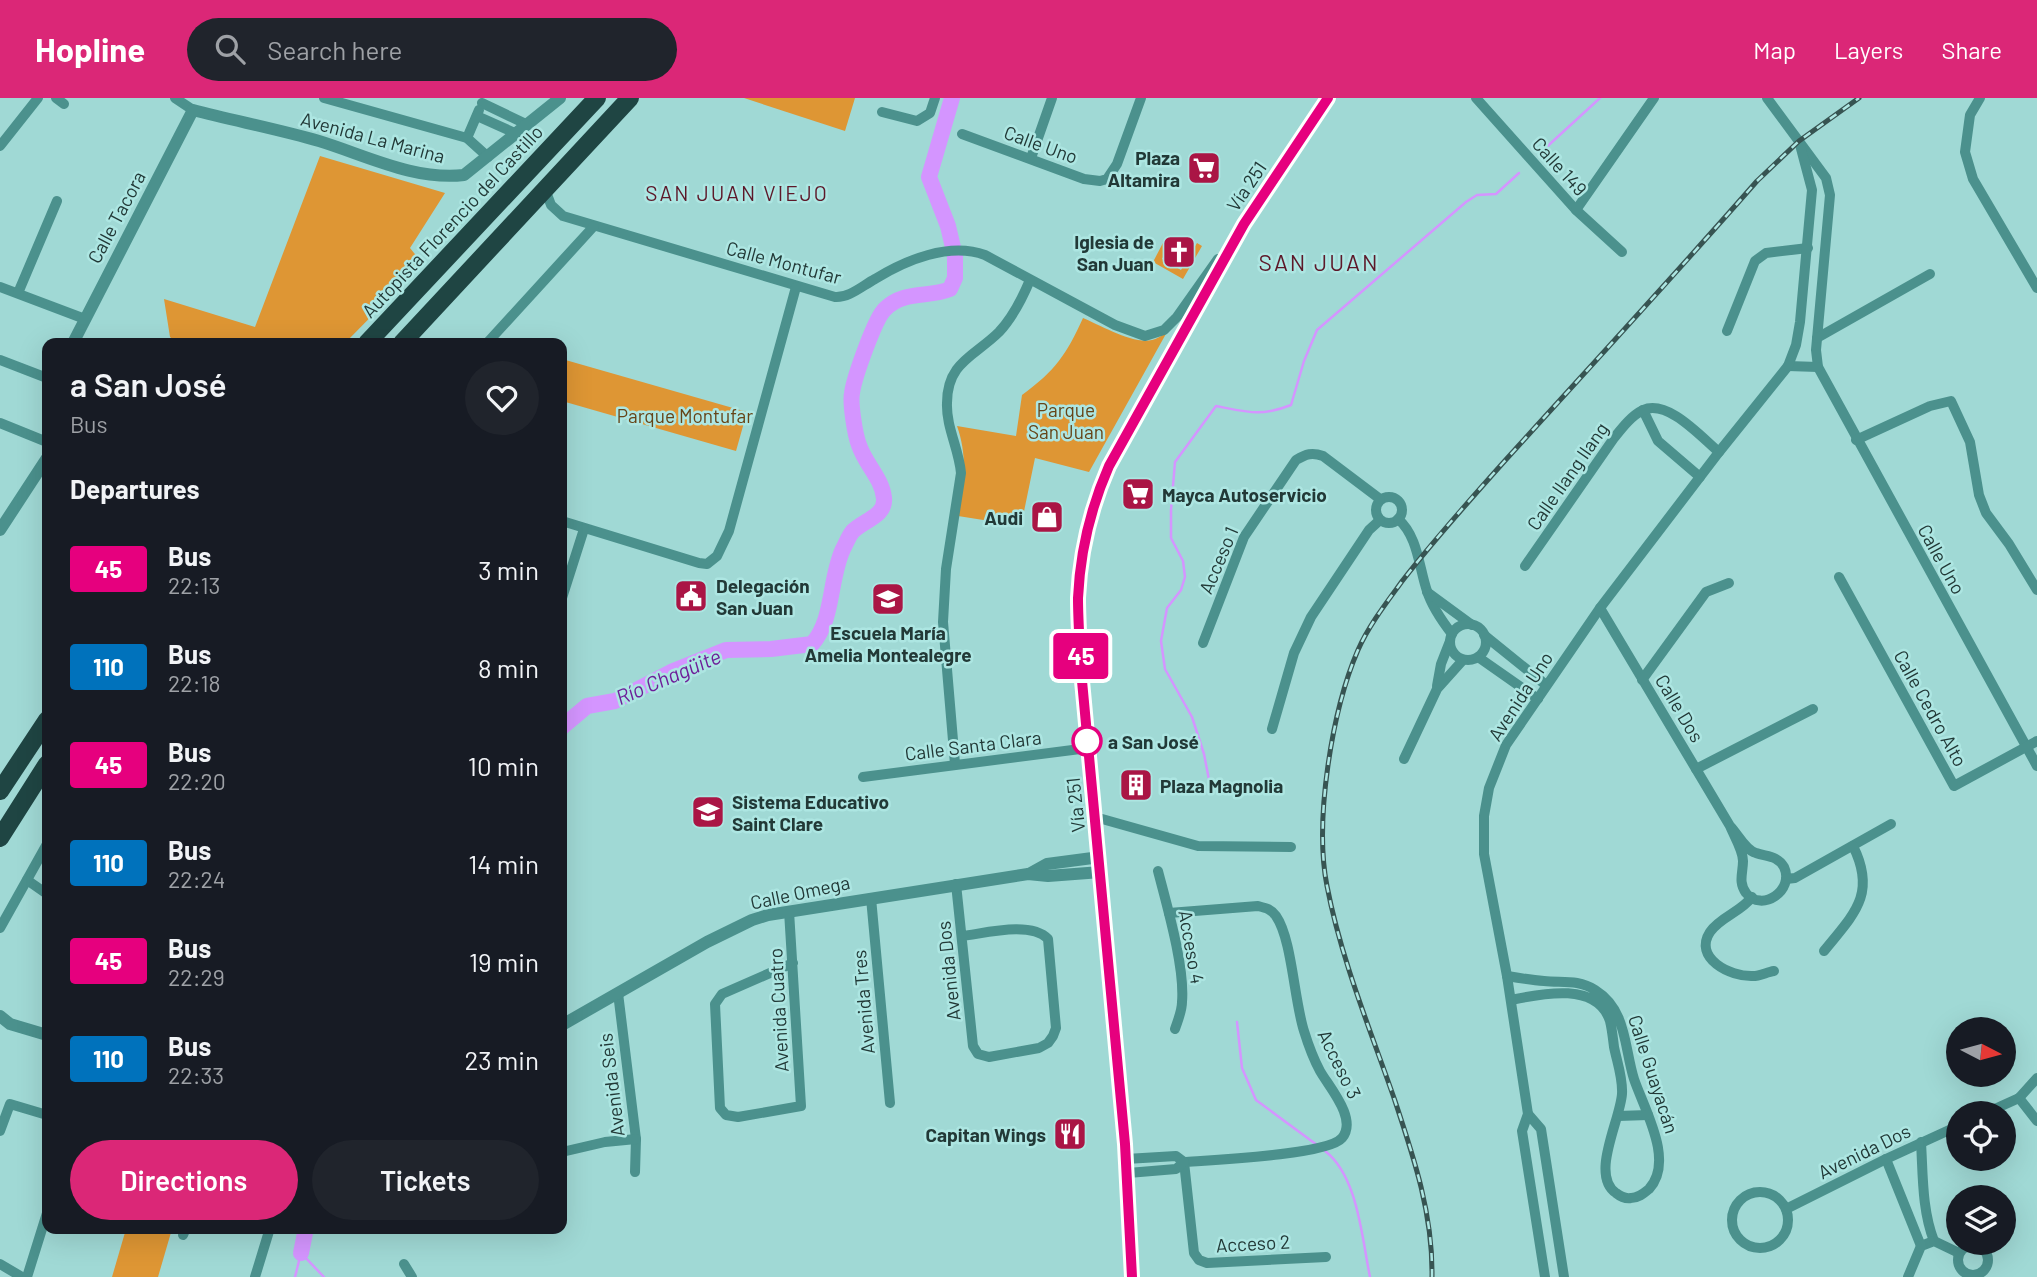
<!DOCTYPE html>
<meta charset="utf-8">
<style>
:root{--surface:#171b24;--page:#20242c;--text:#f1f3f6;--muted:#9ea1a6;--accent:#db2777}
body{margin:0;font-family:Barlow,sans-serif;background:var(--page);color:var(--text);height:100vh;display:flex;flex-direction:column;font-size:26px;white-space:nowrap}
*{box-sizing:border-box;margin:0}
p{font-size:23px;color:var(--muted)}
.icon{flex:none;width:38px;height:38px;fill:none;stroke:currentColor;stroke-width:2;stroke-linecap:round;stroke-linejoin:round}
.map{position:relative;flex:1;overflow:hidden}
.panel{position:absolute;left:42px;top:240px;width:525px;height:896px;display:flex;flex-direction:column;background:var(--surface);border-radius:14px;box-shadow:0 7px 28px #0002}
.panel>*{flex:none}
.badge{padding:0 14px;border-radius:5px;font-size:24px;line-height:46px}
.needle{width:46px;rotate:96deg}
.tools{position:absolute;left:1946px;top:919px;display:grid;gap:14px}
.tools a{display:grid;place-items:center;width:70px;height:70px;border-radius:50%;background:var(--surface);box-shadow:0 7px 28px #0002;font-size:35px}
.map>.badge{position:absolute;translate:-50% -50%;box-shadow:0 0 0 4px #fff}
h2{padding:0 28px;font-size:26px;line-height:63px}
.round{display:grid;place-items:center;flex:none;width:74px;height:74px;border-radius:37px;background:var(--page)}
.summary{display:flex;align-items:center;justify-content:space-between;height:119px;padding:0 28px}
h1{font-size:33px;font-weight:600;line-height:52px}
.button{display:flex;gap:14px;margin-top:auto;padding:14px 28px}
.button a{flex:1;height:80px;border-radius:42px;background:var(--accent);color:#fff;font-size:28px;font-weight:600;line-height:80px;text-align:center}
.button a+a{background:var(--page);color:var(--text)}
ul{padding:0;list-style:none}
li{display:flex;align-items:center;gap:21px;height:98px;padding:0 28px}
li div{flex:1}
li b{display:block;font-size:26px}
li em{font-style:normal}
li .badge{min-width:77px;font-weight:700;text-align:center}
header{display:flex;align-items:center;gap:42px;box-sizing:border-box;height:98px;padding:0 35px;background:var(--accent);color:#fff}
header strong{font-size:33px}
nav{display:flex;gap:38px;margin-inline-start:auto;font-size:24px}
.search{width:490px;height:63px;background:var(--page);display:flex;align-items:center;gap:18px;box-sizing:border-box;padding:0 24px;border-radius:38px;color:var(--muted);font-size:26px}
.map>svg:first-child{display:block}
.green{fill:#de9634}
.lines{fill:none;stroke-linecap:round;stroke-linejoin:round}
.stream{stroke:#d495ff;stroke-width:2.5}
.river{stroke:#d495ff;stroke-width:16}
.minor{stroke:#4b918d;stroke-width:10}
.tertiary{stroke:#4b918d;stroke-width:12}
.secondary{stroke:#2d6c69;stroke-width:14}
.trunk{stroke:#1f4543;stroke-width:18}
.rail-casing{stroke:#375452;stroke-width:5}
.rail{stroke:#ade6e2;stroke-width:2.5;stroke-dasharray:8;stroke-linecap:butt}
.line-casing{stroke:#fff;stroke-width:16}
.line{stroke:#e6007e;stroke-width:10}
.stop-dot{fill:#fff;stroke:#e6007e;stroke-width:3.5}
.labels{text-anchor:middle;dominant-baseline:central;stroke-width:5;stroke-linejoin:round;paint-order:stroke}
.street-label{font-size:19px;fill:#223937;stroke:#ade6e2}
.poi-label{font-size:19px;font-weight:bold;fill:#223937;stroke:#ade6e2;text-anchor:end}
.park-label{font-size:19px;fill:#664417;stroke:#ade6e2}
.stop-label{font-size:19px;font-weight:bold;fill:#223937;stroke:#ade6e2;text-anchor:start}
.neighbourhood-label{font-size:21px;letter-spacing:2px;fill:#5d1829;stroke:#ade6e2}
.water-label{font-size:21px;font-style:italic;fill:#6e1e99;stroke:#ade6e2}
.quarter-label{font-size:23px;letter-spacing:2px;fill:#5d1829;stroke:#ade6e2}
</style>
<header>
<strong>Hopline</strong>
<div class="search"><svg class="icon" aria-label="search" viewBox="0 0 24 24"><circle cx="10" cy="10" r="6"/><path d="M15 15l6 6"/></svg>Search here</div>
<nav><a>Map</a><a>Layers</a><a>Share</a></nav>
</header>
<div class="map">
<svg width="2037" height="1179" viewBox="0 0 2037 1179">
<rect width="100%" height="100%" fill="#a0d9d5"/>
<!-- green -->
<g class="green">
<path d="M744,0H855L845,33Z"/>
<path d="M320,58L445,95L410,150L423,166L345,245H177L170,239L164,201L255,229Z"/>
<path d="M1165,141L1171,144L1162,161L1181,172L1197,145L1202,148L1183,181L1153,164Z"/>
<path d="M1083,220C1100,227 1134,247 1152,242C1157,241 1163,237 1167,234L1089,374L1035,360L1021,428L958,418C964,387 968,359 957,328L1016,338L1022,297C1056,272 1066,257 1083,220Z"/>
<path d="M562,261L747,314L736,353L562,303Z"/>
<path d="M126,1131H172L158,1179H112Z"/>
</g>
<g class="lines">
<!-- stream -->
<g class="stream">
<path d="M1540,55L1600,0"/>
<path d="M1211,692L1204,656L1192,619L1165,571L1161,543L1167,510L1181,492L1185,479L1183,463L1171,440V412L1175,364L1216,308C1247,314 1261,319 1291,307L1304,263L1317,232L1466,104L1477,97L1496,96L1519,75"/>
<path d="M1237,924L1242,970L1256,1002L1317,1047"/>
<path d="M1325,1053C1358,1078 1362,1141 1370,1179"/>
<path d="M301,1155L324,1179"/>
<path d="M295,1179L301,1155"/>
</g>
<!-- river -->
<g class="river">
<path d="M562,629L587,608L615,603L671,574L726,552L771,551L812,546C834,522 829,481 843,451C846,446 849,437 853,433C864,422 886,418 884,400C882,380 865,366 859,347C855,337 850,305 852,295C854,280 875,220 885,211C904,192 929,200 950,191L955,180V158L948,128L929,79L952,0"/>
<path d="M301,1155L306,1130"/>
</g>
<!-- minor -->
<g class="minor">
<path d="M56,0L64,6"/>
<path d="M175,0L193,12"/>
<path d="M324,0L467,40L488,59"/>
<path d="M1476,0L1576,112L1622,154"/>
<path d="M1767,0L1826,80L1830,97L1816,252L1818,269L2037,668"/>
<path d="M1980,0L1970,17L1965,54L1973,81L2037,190"/>
<path d="M482,5L528,27"/>
<path d="M882,14L917,23L930,15L935,0"/>
<path d="M477,18L517,36"/>
<path d="M962,36L1084,81L1100,83L1107,81L1117,66L1141,0"/>
<path d="M467,40L479,12"/>
<path d="M0,48L38,0"/>
<path d="M1031,60L1052,0"/>
<path d="M545,91L551,107L563,118L835,199C849,200 862,188 875,181C906,162 949,144 985,157L1115,227L1145,238L1164,232L1177,219L1218,161"/>
<path d="M1576,112L1654,0"/>
<path d="M0,189L85,221"/>
<path d="M18,195L57,103"/>
<path d="M1727,233L1755,163L1766,155L1808,150"/>
<path d="M1817,240L1930,176"/>
<path d="M487,245L594,128"/>
<path d="M0,262L47,280"/>
<path d="M1788,268L1818,269"/>
<path d="M1643,312L1658,343L1700,379"/>
<path d="M0,325L47,344"/>
<path d="M1856,342L1930,308L1951,303L1970,344L1979,397L1986,415L2009,446L2037,492"/>
<circle cx="1389" cy="412" r="13"/>
<path d="M1398,421C1418,438 1419,470 1427,493C1432,509 1442,523 1452,536"/>
<path d="M562,423L699,465L707,466L717,458L729,433L796,189"/>
<path d="M1525,468L1614,340C1622,330 1631,318 1643,312C1668,301 1701,339 1719,354"/>
<path d="M1839,479L1954,688L2037,643"/>
<path d="M1427,494L1472,527"/>
<path d="M562,500L584,431"/>
<path d="M1600,510L1730,728C1738,736 1745,752 1756,755C1766,759 1777,757 1784,769C1795,792 1762,815 1746,795C1738,784 1743,775 1743,763C1743,752 1734,738 1730,728"/>
<circle cx="1468" cy="544" r="18"/>
<path d="M1484,537L1546,587"/>
<path d="M1203,545L1244,439L1296,362C1306,356 1312,354 1323,358L1380,401"/>
<path d="M1478,559L1538,601"/>
<path d="M1642,582L1706,494L1729,485"/>
<path d="M1437,588L1441,566L1450,543"/>
<path d="M1272,631L1294,555L1311,519L1369,432L1380,422"/>
<path d="M1404,661L1437,591L1463,562"/>
<path d="M955,666L943,524L946,471L961,375C959,351 946,329 947,305C947,264 975,258 999,234C1013,219 1022,201 1030,182"/>
<path d="M1696,671L1813,611"/>
<path d="M863,679L1088,650"/>
<path d="M1095,719L1198,748L1291,749"/>
<path d="M1158,773C1167,808 1185,869 1182,904C1182,913 1178,922 1175,931"/>
<path d="M1786,781L1795,780L1891,726"/>
<path d="M27,782L47,796"/>
<path d="M956,786L973,948L978,956L989,959L1039,950L1048,945L1053,938L1056,930L1048,841C1031,823 986,835 963,838"/>
<path d="M1752,799C1741,814 1720,819 1710,834C1693,860 1730,879 1753,878C1760,878 1767,874 1774,873"/>
<path d="M871,800L890,1005"/>
<path d="M789,813L801,1008L738,1019L726,1017L720,1010L715,906L722,896L793,865"/>
<path d="M1169,815L1258,808C1266,810 1271,811 1276,818C1292,841 1294,902 1304,933C1308,946 1313,960 1320,973C1329,989 1358,1021 1342,1040C1328,1057 1212,1062 1184,1064"/>
<path d="M0,830L47,746"/>
<path d="M1824,853C1854,816 1877,796 1853,748"/>
<path d="M1507,878C1519,880 1531,882 1544,883C1562,885 1578,881 1595,892C1627,912 1624,949 1634,981C1644,1011 1675,1063 1649,1091C1643,1096 1638,1100 1631,1100C1625,1101 1621,1099 1616,1095C1590,1077 1620,1023 1622,996C1623,980 1617,964 1614,949C1613,941 1612,931 1610,923C1597,883 1540,896 1511,902"/>
<path d="M618,895L636,1041L635,1074"/>
<path d="M2019,1000L2037,1023"/>
<path d="M1986,1015L2019,1000L2037,980"/>
<path d="M1528,1016L1541,1031L1564,1179"/>
<path d="M1618,1018L1648,1017"/>
<path d="M0,1033L10,1006L47,1017"/>
<path d="M1921,1044C1923,1078 1922,1112 1934,1143"/>
<path d="M562,1054L605,1044L636,1041"/>
<path d="M1126,1061L1176,1058L1184,1064"/>
<path d="M1886,1061L1921,1148"/>
<path d="M1184,1064L1194,1155L1199,1162L1207,1165L1326,1159"/>
<path d="M1128,1075L1176,1071L1184,1064"/>
<circle cx="1760" cy="1122" r="28"/>
<path d="M1786,1111L1886,1061L1958,1028"/>
<path d="M183,1137L186,1130"/>
<circle cx="1973" cy="1162" r="15"/>
<path d="M0,1166L22,1179"/>
<path d="M404,1166L412,1179"/>
<path d="M27,1179L47,1115"/>
<path d="M255,1179L270,1130"/>
<path d="M1545,1179L1522,1033L1528,1016L1507,878L1484,756V718L1489,690L1506,647L1600,510L1719,354L1788,268L1796,247L1800,224L1812,92L1799,43"/>
<path d="M1908,1179L1921,1148L1934,1143L1959,1155"/>
</g>
<!-- tertiary -->
<g class="tertiary">
<path d="M73,245L193,12C235,23 278,31 319,43C365,57 415,83 464,77L560,0"/>
<path d="M0,432L47,360"/>
<path d="M1029,776L1047,766L1100,759"/>
<path d="M0,918L10,926L47,937"/>
<path d="M562,927L707,844L752,822L768,817L1028,776L1048,778L1101,774"/>
</g>
<!-- secondary -->
<path class="secondary" d="M1132,1179L1124,1032L1081,571C1080,548 1078,524 1078,500C1080,455 1091,409 1109,368L1244,126L1328,0"/>
<!-- trunk -->
<g class="trunk">
<path d="M367,245L597,0"/>
<path d="M402,245L630,0"/>
<path d="M0,693L47,622"/>
<path d="M0,740L47,666"/>
</g>
<defs>
<path id="rail" d="M1432,1179C1433,1116 1414,1060 1394,1000C1370,931 1341,861 1327,788C1314,723 1332,612 1358,552C1369,527 1387,504 1403,482C1434,442 1468,404 1502,366C1587,272 1673,179 1757,83L1799,43L1859,0"/>
</defs>
<!-- rail casing -->
<use href="#rail" class="rail-casing"/>
<!-- rail -->
<use href="#rail" class="rail"/>
</g>
<g class="lines">
<defs>
<path id="line" d="M1132,1179L1125,1046L1081,572C1080,548 1078,524 1078,500C1080,456 1091,409 1109,368L1244,126L1328,0"/>
</defs>
<!-- line casing -->
<use href="#line" class="line-casing"/>
<!-- line -->
<use href="#line" class="line"/>
</g>
<!-- icons -->
<defs>
<symbol id="supermarket-square" viewBox="-11 -11 22 22"><rect x="-9" y="-9" width="18" height="18" rx="4" fill="#aa1545" stroke="#ade6e2"/><path d="M-6-5.5h2.5l.6 2H6L4.5 2H-2.5L-4.4-4H-6ZM-1.5 3.2a1.3 1.3 0 1 0 .1 0ZM3 3.2a1.3 1.3 0 1 0 .1 0Z" fill="#fff"/></symbol>
<symbol id="church-square" viewBox="-11 -11 22 22"><rect x="-9" y="-9" width="18" height="18" rx="4" fill="#aa1545" stroke="#ade6e2"/><path d="M-1.2-6h2.4v3.5h3.3v2.4h-3.3V6h-2.4V-.1h-3.3v-2.4h3.3Z" fill="#fff"/></symbol>
<symbol id="shop-square" viewBox="-11 -11 22 22"><rect x="-9" y="-9" width="18" height="18" rx="4" fill="#aa1545" stroke="#ade6e2"/><path d="M-5-2.5h2.3a2.7 3.5 0 0 1 5.4 0H5L5.5 6h-11ZM-1.5-2.5h3a1.5 2.3 0 0 0-3 0Z" fill="#fff"/></symbol>
<symbol id="civic-square" viewBox="-11 -11 22 22"><rect x="-9" y="-9" width="18" height="18" rx="4" fill="#aa1545" stroke="#ade6e2"/><path d="M-.6-6.5H3V-4.5H.6V-3L4-1V1h2V6H-6V1h2V-1L-.6-3ZM-1.2 2.5V6h2.4V2.5Z" fill="#fff"/></symbol>
<symbol id="school-square" viewBox="-11 -11 22 22"><rect x="-9" y="-9" width="18" height="18" rx="4" fill="#aa1545" stroke="#ade6e2"/><path d="M0-5L7-2L0 1L-7-2ZM-4 1L0 2.5L4 1V4Q0 6-4 4Z" fill="#fff"/></symbol>
<symbol id="building-square" viewBox="-11 -11 22 22"><rect x="-9" y="-9" width="18" height="18" rx="4" fill="#aa1545" stroke="#ade6e2"/><path d="M-4-6H4V6H1V3H-1V6H-4ZM-2.5-4.3h1.7v1.8h-1.7ZM.8-4.3h1.7v1.8H.8ZM-2.5-1h1.7V.8h-1.7ZM.8-1h1.7V.8H.8Z" fill="#fff"/></symbol>
<symbol id="restaurant-square" viewBox="-11 -11 22 22"><rect x="-9" y="-9" width="18" height="18" rx="4" fill="#aa1545" stroke="#ade6e2"/><path d="M-5-6h1v4h1v-4h1v4h1v-4h1v5L-1.5 .5V6h-2V.5L-5-1ZM5-6V6H3V1.5H1.5Q1.5-4 5-6Z" fill="#fff"/></symbol>
</defs>
<g fill-rule="evenodd">
<use href="#supermarket-square" x="1185" y="51" width="38" height="38"/>
<use href="#church-square" x="1160" y="135" width="38" height="38"/>
<use href="#supermarket-square" x="1119" y="377" width="38" height="38"/>
<use href="#shop-square" x="1028" y="400" width="38" height="38"/>
<use href="#civic-square" x="672" y="479" width="38" height="38"/>
<use href="#school-square" x="869" y="482" width="38" height="38"/>
<use href="#building-square" x="1117" y="668" width="38" height="38"/>
<use href="#school-square" x="689" y="695" width="38" height="38"/>
<use href="#restaurant-square" x="1051" y="1017" width="38" height="38"/>
</g>
<!-- markers -->
<circle class="stop-dot" cx="1087" cy="643" r="14"/>
<g class="labels">
<!-- street labels -->
<g class="street-label">
<text transform="translate(373 39) rotate(15)">Avenida La Marina</text>
<text transform="translate(1041 46) rotate(20)">Calle Uno</text>
<text transform="translate(1560 68) rotate(48)">Calle 149</text>
<text transform="translate(1246 88) rotate(-56)">Vía 251</text>
<text transform="translate(116 119) rotate(-62)">Calle Tacora</text>
<text transform="translate(452 123) rotate(-47)">Autopista Florencio del Castillo</text>
<text transform="translate(784 164) rotate(15)">Calle Montufar</text>
<text transform="translate(1567 378) rotate(-55)">Calle Ilang Ilang</text>
<text transform="translate(1942 461) rotate(61)">Calle Uno</text>
<text transform="translate(1218 462) rotate(-67)">Acceso 1</text>
<text transform="translate(1520 598) rotate(-57)">Avenida Uno</text>
<text transform="translate(1680 610) rotate(59)">Calle Dos</text>
<text transform="translate(1931 610) rotate(61)">Calle Cedro Alto</text>
<text transform="translate(973 647) rotate(-7)">Calle Santa Clara</text>
<text transform="translate(1075 707) rotate(-96)">Vía 251</text>
<text transform="translate(800 794) rotate(-12)">Calle Omega</text>
<text transform="translate(1192 849) rotate(80)">Acceso 4</text>
<text transform="translate(948 873) rotate(-96)">Avenida Dos</text>
<text transform="translate(863 904) rotate(-95)">Avenida Tres</text>
<text transform="translate(778 912) rotate(-93)">Avenida Cuatro</text>
<text transform="translate(1340 966) rotate(64)">Acceso 3</text>
<text transform="translate(1654 976) rotate(72)">Calle Guayacán</text>
<text transform="translate(611 987) rotate(-97)">Avenida Seis</text>
<text transform="translate(1864 1053) rotate(-26)">Avenida Dos</text>
<text transform="translate(1253 1145) rotate(-3)">Acceso 2</text>
</g>
<!-- poi labels -->
<g class="poi-label">
<text x="1180" y="59">Plaza<tspan x="1180" dy="22">Altamira</tspan></text>
<text x="1154" y="143">Iglesia de<tspan x="1154" dy="22">San Juan</tspan></text>
<text x="1162" y="396" text-anchor="start">Mayca Autoservicio</text>
<text x="1023" y="419">Audi</text>
<text x="716" y="487" text-anchor="start">Delegación<tspan x="716" dy="22">San Juan</tspan></text>
<text x="888" y="534" text-anchor="middle">Escuela María<tspan x="888" dy="22">Amelia Montealegre</tspan></text>
<text x="1160" y="687" text-anchor="start">Plaza Magnolia</text>
<text x="732" y="703" text-anchor="start">Sistema Educativo<tspan x="732" dy="22">Saint Clare</tspan></text>
<text x="1046" y="1036">Capitan Wings</text>
</g>
<!-- park labels -->
<g class="park-label">
<text x="1066" y="311">Parque<tspan x="1066" dy="22">San Juan</tspan></text>
<text x="685" y="317">Parque Montufar</text>
</g>
<!-- stop labels -->
<g class="stop-label">
<text x="1108" y="643">a San José</text>
</g>
<!-- neighbourhood labels -->
<g class="neighbourhood-label">
<text x="737" y="94">SAN JUAN VIEJO</text>
</g>
<!-- water labels -->
<g class="water-label">
<text transform="translate(668 578) rotate(-23)">Río Chagüite</text>
</g>
<!-- quarter labels -->
<g class="quarter-label">
<text x="1319" y="164">SAN JUAN</text>
</g>
</g>
</svg>
<div class="tools">
<a><svg class="needle" viewBox="-14 -14 28 28"><path d="M0-13l5 13h-10z" fill="#e53935"/><path d="M0 13l5-13h-10z" fill="#9ea1a6"/></svg></a>
<a><svg class="icon" aria-label="locate" viewBox="0 0 24 24"><circle cx="12" cy="12" r="6"/><path d="M12 2v4M12 18v4M2 12h4M18 12h4"/></svg></a>
<a><svg class="icon" aria-label="layers" viewBox="0 0 24 24"><path d="M12 4l9 5-9 5-9-5zM3 14l9 5 9-5"/></svg></a>
</div>
<b class="badge" style="left:1081px;top:558px;background:#e6007e;color:#fff">45</b>
<section class="panel">
<div class="summary"><div><h1>a San José</h1><p>Bus</p></div><a class="round"><svg class="icon" aria-label="heart" viewBox="0 0 24 24"><path d="M12 20l-8-8c-3-5 5-10 8-4 3-6 11-1 8 4z"/></svg></a></div>
<h2>Departures</h2>
<ul>
<li><span class="badge" style="background:#e6007e;color:#fff">45</span><div><b>Bus</b><p>22:13</p></div><em>3 min</em></li>
<li><span class="badge" style="background:#0072bc;color:#fff">110</span><div><b>Bus</b><p>22:18</p></div><em>8 min</em></li>
<li><span class="badge" style="background:#e6007e;color:#fff">45</span><div><b>Bus</b><p>22:20</p></div><em>10 min</em></li>
<li><span class="badge" style="background:#0072bc;color:#fff">110</span><div><b>Bus</b><p>22:24</p></div><em>14 min</em></li>
<li><span class="badge" style="background:#e6007e;color:#fff">45</span><div><b>Bus</b><p>22:29</p></div><em>19 min</em></li>
<li><span class="badge" style="background:#0072bc;color:#fff">110</span><div><b>Bus</b><p>22:33</p></div><em>23 min</em></li>
</ul>
<div class="button"><a>Directions</a><a>Tickets</a></div>
</section>
</div>
